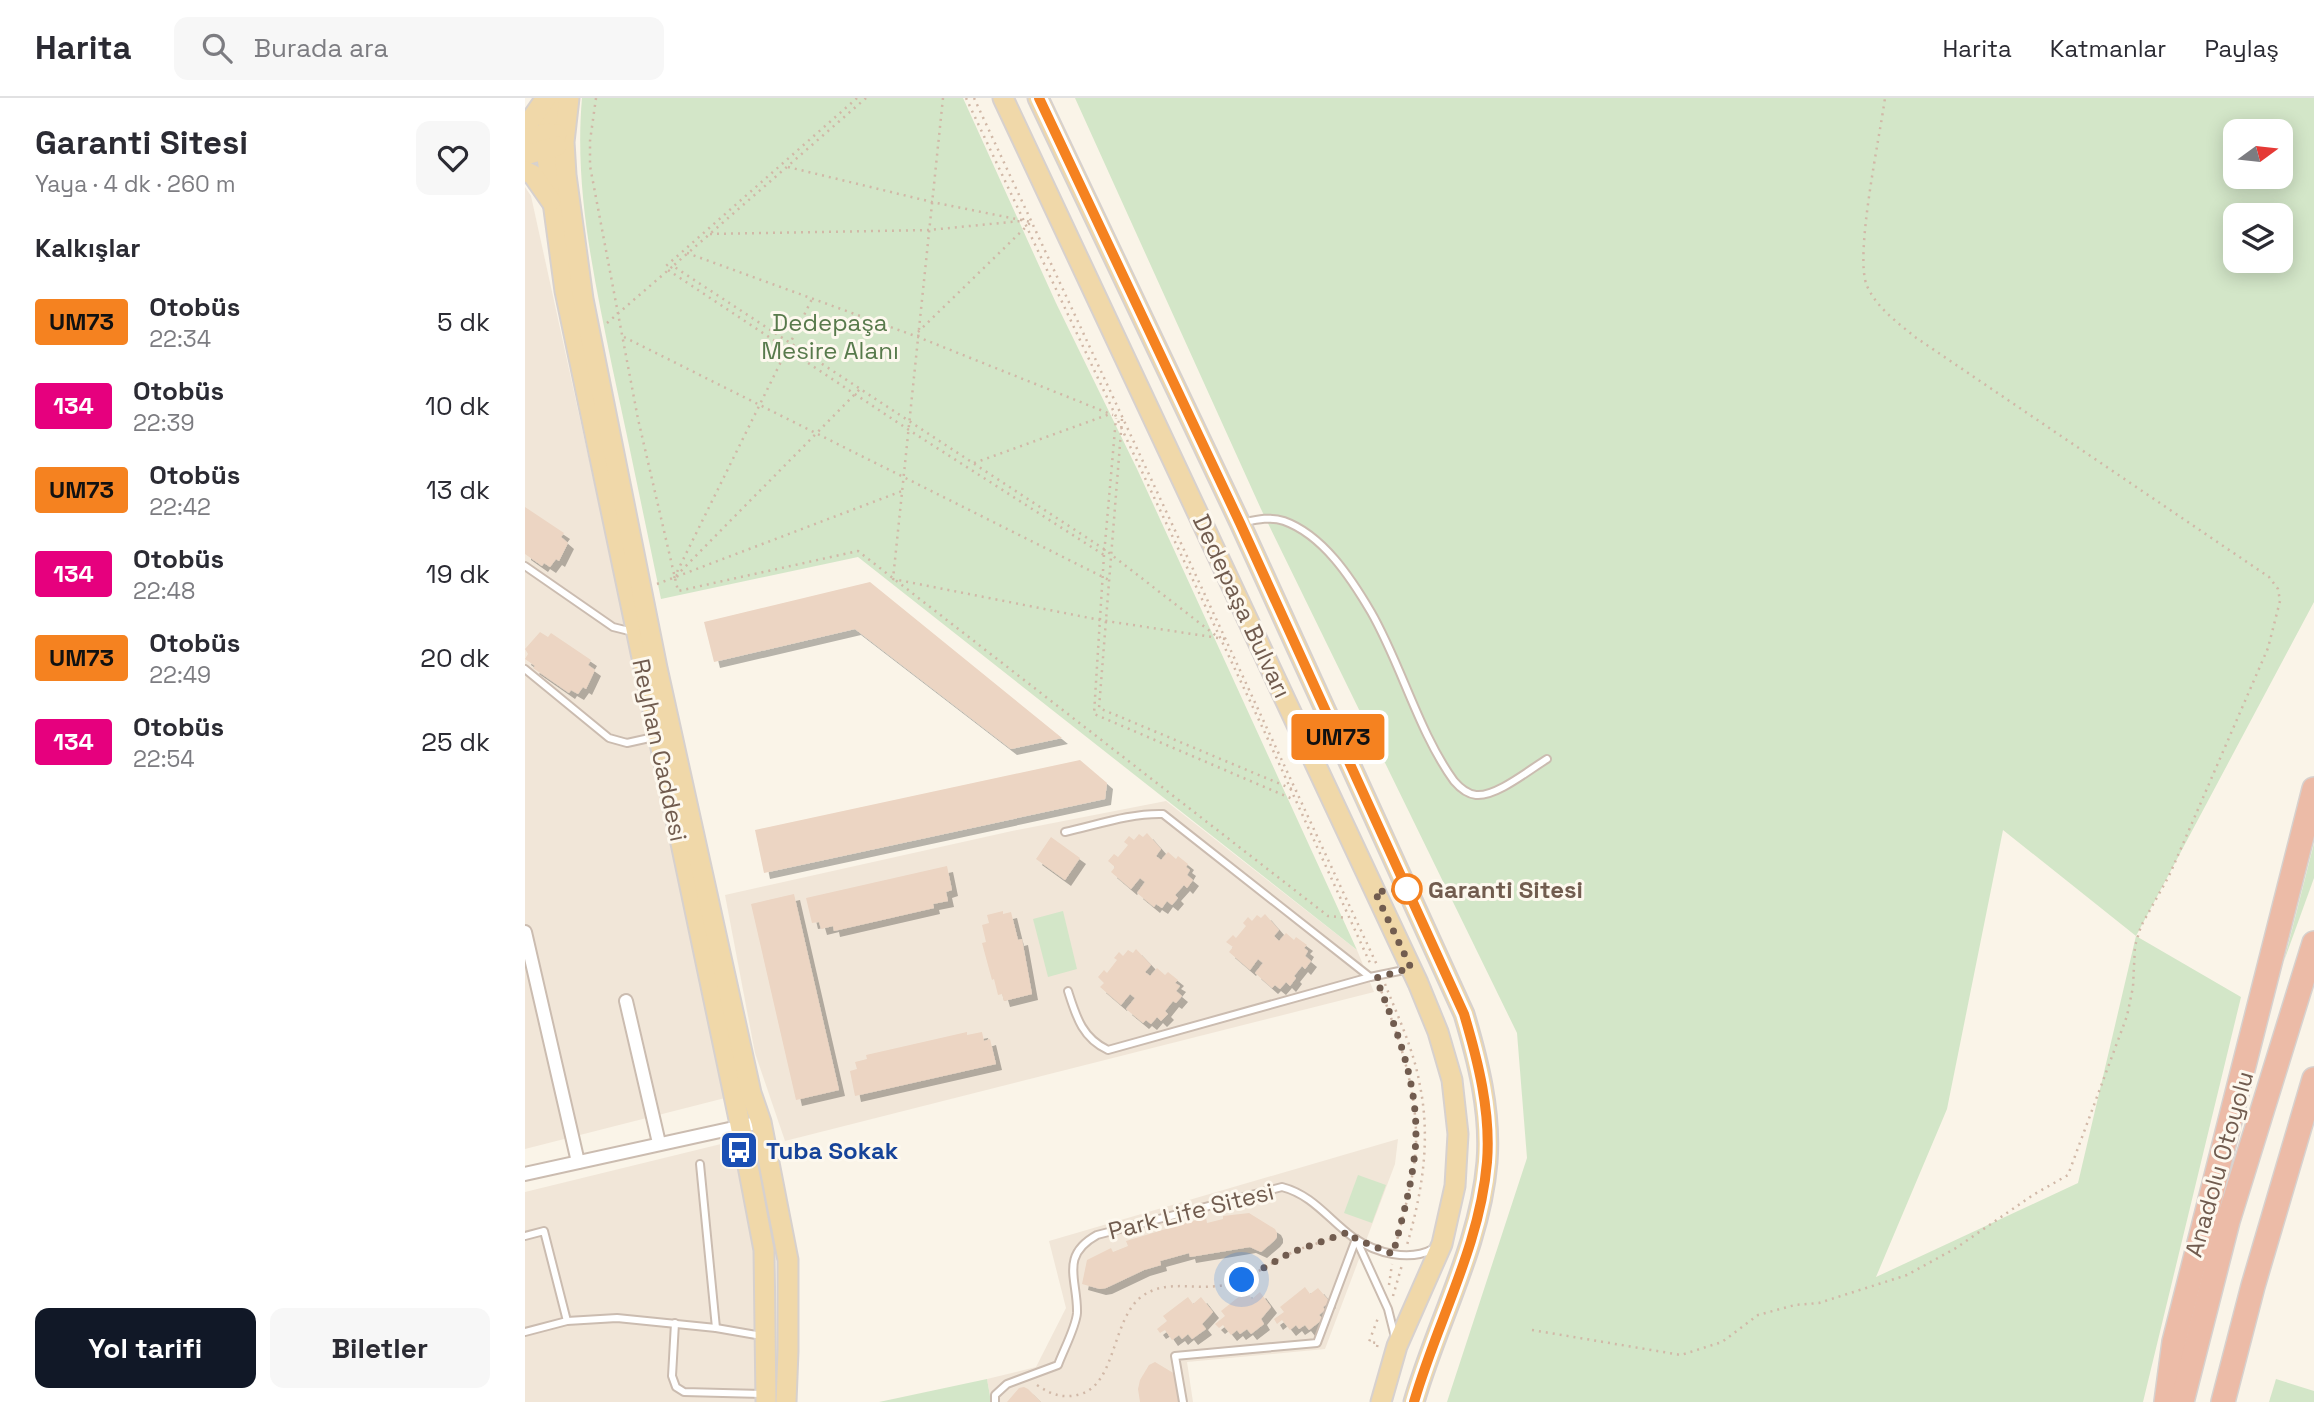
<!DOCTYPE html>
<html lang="tr">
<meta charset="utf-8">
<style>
:root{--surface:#fff;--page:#f7f7f7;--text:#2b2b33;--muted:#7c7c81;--line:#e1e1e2;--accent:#111827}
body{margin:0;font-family:"Space Grotesk",sans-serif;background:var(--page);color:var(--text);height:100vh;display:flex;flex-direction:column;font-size:26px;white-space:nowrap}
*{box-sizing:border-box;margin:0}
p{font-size:23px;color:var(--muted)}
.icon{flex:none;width:38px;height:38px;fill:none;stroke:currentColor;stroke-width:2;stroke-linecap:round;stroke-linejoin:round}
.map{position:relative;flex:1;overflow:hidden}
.sheet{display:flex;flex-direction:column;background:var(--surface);width:525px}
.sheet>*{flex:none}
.badge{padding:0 14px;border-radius:5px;font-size:24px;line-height:46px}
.needle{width:46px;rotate:75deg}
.fabs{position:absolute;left:1698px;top:21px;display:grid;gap:14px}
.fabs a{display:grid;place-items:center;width:70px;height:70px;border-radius:14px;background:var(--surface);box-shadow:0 4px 18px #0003;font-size:35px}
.you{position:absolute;width:35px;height:35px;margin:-18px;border:5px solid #fff;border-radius:50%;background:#1a73e8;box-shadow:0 0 0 10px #1a73e833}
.map>.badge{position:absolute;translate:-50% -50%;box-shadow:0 0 0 4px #fff}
h2{padding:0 35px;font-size:26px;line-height:63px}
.round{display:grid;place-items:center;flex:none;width:74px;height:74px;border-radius:14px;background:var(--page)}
.head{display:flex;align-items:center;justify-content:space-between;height:119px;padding:0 35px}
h1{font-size:33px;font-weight:700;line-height:52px}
.action{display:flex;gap:14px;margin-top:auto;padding:14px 35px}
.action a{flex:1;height:80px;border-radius:14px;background:var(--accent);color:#fff;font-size:28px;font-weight:700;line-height:80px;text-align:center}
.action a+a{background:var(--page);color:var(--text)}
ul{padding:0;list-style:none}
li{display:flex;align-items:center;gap:21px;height:84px;padding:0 35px}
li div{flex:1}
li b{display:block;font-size:26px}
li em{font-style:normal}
li .badge{min-width:77px;font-weight:700;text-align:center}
header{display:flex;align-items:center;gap:42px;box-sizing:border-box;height:98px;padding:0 35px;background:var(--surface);border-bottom:2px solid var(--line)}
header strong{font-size:33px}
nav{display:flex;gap:38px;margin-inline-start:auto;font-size:24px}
.search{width:490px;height:63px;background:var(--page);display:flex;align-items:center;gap:18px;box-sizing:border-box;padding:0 24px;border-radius:14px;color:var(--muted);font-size:26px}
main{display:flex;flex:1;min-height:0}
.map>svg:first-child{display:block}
.residential{fill:#f1e6d8}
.green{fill:#d3e6c8;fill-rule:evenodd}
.building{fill:#ecd5c3;filter:url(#shadow)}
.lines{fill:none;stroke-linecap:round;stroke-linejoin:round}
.lane-casing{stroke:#cbbcb0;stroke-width:10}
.street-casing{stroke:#cbbcb0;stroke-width:16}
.primary-casing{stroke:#d7d1ce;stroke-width:23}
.highway-casing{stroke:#d7d1ce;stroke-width:26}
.path{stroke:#d1b8a7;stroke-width:2.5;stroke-dasharray:2 5;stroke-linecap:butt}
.lane{stroke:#fff;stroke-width:6}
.street{stroke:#fff;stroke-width:12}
.primary{stroke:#f0d8a9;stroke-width:19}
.highway{stroke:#ecbba7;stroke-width:23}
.line-casing{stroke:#fff;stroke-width:16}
.line{stroke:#f58220;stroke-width:10}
.walk{stroke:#715c4f;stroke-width:7;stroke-dasharray:0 12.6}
.stop-dot{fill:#fff;stroke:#f58220;stroke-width:3.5}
.labels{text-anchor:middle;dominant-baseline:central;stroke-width:6;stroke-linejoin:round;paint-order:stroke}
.park-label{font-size:24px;fill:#587a4c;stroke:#fdf8ee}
.street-label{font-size:24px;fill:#715c4f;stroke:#fdf8ee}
.stop-label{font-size:24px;font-weight:bold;fill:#715c4f;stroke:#fdf8ee;text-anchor:start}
.transit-label{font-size:24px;font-weight:bold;fill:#164399;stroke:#fdf8ee;text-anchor:start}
</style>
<header>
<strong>Harita</strong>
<div class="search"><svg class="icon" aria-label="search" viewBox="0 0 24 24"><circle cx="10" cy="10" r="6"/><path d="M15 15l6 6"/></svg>Burada ara</div>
<nav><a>Harita</a><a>Katmanlar</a><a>Paylaş</a></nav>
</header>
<main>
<section class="sheet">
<div class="head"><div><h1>Garanti Sitesi</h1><p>Yaya · 4 dk · 260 m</p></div><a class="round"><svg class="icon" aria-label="heart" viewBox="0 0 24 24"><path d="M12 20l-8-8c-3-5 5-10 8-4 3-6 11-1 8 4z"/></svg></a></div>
<h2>Kalkışlar</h2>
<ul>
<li><span class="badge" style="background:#f58220;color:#111">UM73</span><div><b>Otobüs</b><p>22:34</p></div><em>5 dk</em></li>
<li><span class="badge" style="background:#e6007e;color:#fff">134</span><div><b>Otobüs</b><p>22:39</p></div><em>10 dk</em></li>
<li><span class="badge" style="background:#f58220;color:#111">UM73</span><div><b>Otobüs</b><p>22:42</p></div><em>13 dk</em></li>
<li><span class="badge" style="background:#e6007e;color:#fff">134</span><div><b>Otobüs</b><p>22:48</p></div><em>19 dk</em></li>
<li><span class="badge" style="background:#f58220;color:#111">UM73</span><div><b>Otobüs</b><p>22:49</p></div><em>20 dk</em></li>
<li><span class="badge" style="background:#e6007e;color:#fff">134</span><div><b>Otobüs</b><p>22:54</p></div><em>25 dk</em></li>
</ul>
<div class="action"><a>Yol tarifi</a><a>Biletler</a></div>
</section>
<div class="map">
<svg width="1789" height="1304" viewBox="0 0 1789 1304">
<defs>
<filter id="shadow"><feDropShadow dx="6" dy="6" stdDeviation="0" flood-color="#0004"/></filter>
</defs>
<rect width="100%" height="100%" fill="#faf4e8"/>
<!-- residential -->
<g class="residential">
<path d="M0,89L6,98L204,999L0,1051Z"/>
<path d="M641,703L832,852L849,894L260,1043L230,955L200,797L487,733Z"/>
<path d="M873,1041L870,1066L800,1251L662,1264L668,1304H466L462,1281L511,1269L541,1210L524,1143Z"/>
<path d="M196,1046L205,1048L211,1056L224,1101L234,1223L232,1304H0V1094Z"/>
</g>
<!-- green -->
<g class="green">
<path d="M57,0H438L531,205L613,373L832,852L333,459L136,501C120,424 104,346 87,268C69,179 49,91 57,0Z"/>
<path d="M550,0H1789V504L1611,838L1716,899L1618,1304H922L1002,1060L992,935L736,411ZM1710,33H1755V79H1710ZM1710,117H1755V163H1710ZM1478,732L1611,838L1553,1085L1351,1179L1422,1011Z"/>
<path d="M1789,745V780L1759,863Z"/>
<path d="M538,813L552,871L523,879L508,821Z"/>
<path d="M833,1077L861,1087L847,1125L819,1115Z"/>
<path d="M462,1281L466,1304H354Z"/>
<path d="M1751,1281L1789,1293V1304H1744Z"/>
</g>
<!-- building -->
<g class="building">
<path d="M0,409L39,435L36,439L43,445L34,463L31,461L25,469L19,465L17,468L0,456Z"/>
<path d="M345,484L537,640L486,651L330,531L189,564L179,524Z"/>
<path d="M15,534L23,539L26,535L66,562L63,567L70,572L61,591L58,589L53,596L46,592L44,595L8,570L10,568L0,561L3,556L0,551Z"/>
<path d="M555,662L582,685L580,701L239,775L230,732Z"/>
<path d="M622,735L636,751L631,758L636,762L643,754L651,761L653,758L663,766L661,769L665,772L662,777L668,782L662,790L659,787L650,797L653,800L647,807L642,803L637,810L631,806L629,809L612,795L620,784L615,780L606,791L586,774L590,769L583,763L589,756L593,759L603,747L599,744L604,738L609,742L614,736L618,739Z"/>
<path d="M526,739L555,760L540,782L511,761Z"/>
<path d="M422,768L427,792L421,794L423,803L408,806L409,810L309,833L308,828L296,831L294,824L287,825L281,800Z"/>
<path d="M269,796L314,992L271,1002L226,806Z"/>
<path d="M478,813V816L486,814L493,842L497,841L507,896L479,903L477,896L473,897L469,881L467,882L457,845L461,844L457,827L464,825L462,817Z"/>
<path d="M740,816L754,832L749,838L754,843L761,835L769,842L771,839L782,847L779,850L783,853L780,858L786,863L780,871L777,868L769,878L771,880L765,888L761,884L755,891L750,887L747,890L730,875L738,865L733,861L725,872L704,854L708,849L701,844L708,837L711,840L721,828L718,825L723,819L727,823L732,817L736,820Z"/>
<path d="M611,851L626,867L620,874L625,878L632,870L640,877L643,874L653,882L650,885L655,888L651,893L657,898L651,905L648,903L640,913L643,916L636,923L632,919L626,926L621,922L618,925L601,911L610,900L605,896L596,907L575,889L579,885L573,879L579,872L582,875L592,862L589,860L594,854L598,858L603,852L608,855Z"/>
<path d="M442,934V937L457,934L459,943L465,941L471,966L330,998L325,973L332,971L330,964L342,961L341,957Z"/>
<path d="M724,1115L750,1131L752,1135V1139L749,1143L736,1154L725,1149L665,1159L664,1155L635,1163L636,1167L619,1172L581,1190L575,1191L557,1186L562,1162L586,1150L588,1154L603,1148L601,1143L681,1119L682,1125L698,1121V1118Z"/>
<path d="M780,1189L785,1196L793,1190L805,1204L798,1209L800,1212L794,1217L798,1221L784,1232L780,1227L774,1231L771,1227L765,1232L757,1222L752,1226L749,1221L759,1214L755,1209Z"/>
<path d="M721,1193L727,1201L735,1194L746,1209L736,1221L739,1226L726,1236L722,1231L715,1236L712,1232L706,1237L698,1227L694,1230L690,1226L700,1218L696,1213Z"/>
<path d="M663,1199L668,1206L676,1199L688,1214L677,1226L681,1231L667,1241L663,1236L657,1241L654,1237L647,1242L640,1232L635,1235L632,1231L642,1223L638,1218Z"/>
<path d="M630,1264L650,1276L654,1304H615L613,1291L615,1282L624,1267Z"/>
<path d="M499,1289L503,1291L516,1304H482L494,1290Z"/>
</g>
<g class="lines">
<defs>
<g id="lane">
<path d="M716,425C730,422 745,418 759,423C798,437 826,480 846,514C876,566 894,635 929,683C935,690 942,696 951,697C971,699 1004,672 1022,661"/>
<path d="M0,468L88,529L108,534"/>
<path d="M0,571L84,640L102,645L129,639"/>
<path d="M540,734C572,727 605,715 638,716L845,879L583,952C557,940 551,918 543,893"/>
<path d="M845,879L884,871"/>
<path d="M175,1066L191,1230"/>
<path d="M0,1138L19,1133L42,1223"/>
<path d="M831,1141L863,1211L870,1239"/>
<path d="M150,1225L147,1278L151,1289L159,1294L237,1296"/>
<path d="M0,1234L42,1223L92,1220L191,1230L237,1238"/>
<path d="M470,1304V1297L482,1286L533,1267C538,1253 551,1229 552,1215C553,1182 534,1158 572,1137L757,1089C788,1097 804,1122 829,1140C851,1155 884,1164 908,1151"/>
<path d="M658,1304L650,1258L792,1245L831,1141"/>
</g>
<g id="street">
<path d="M0,834L53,1064"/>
<path d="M101,903L134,1045"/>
<path d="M0,1076L236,1024"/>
</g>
<g id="primary">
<path d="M26,0L21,52L40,193L215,1026L239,1152L241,1304"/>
<path d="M44,0L39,44L41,77L58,201L132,570L226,995L236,1024L263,1162V1253L261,1304"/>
<path d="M478,0L893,885L913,934L927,982L933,1036L930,1088L917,1146L872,1248L856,1304"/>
<path d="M513,0L715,425L939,916C953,963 966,1013 962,1064C955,1148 912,1224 889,1304"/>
<path d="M0,30L21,0"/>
<path d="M0,41L22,35L32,36"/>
<path d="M0,57L32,48"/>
<path d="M0,73L8,77L26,103"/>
</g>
<g id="highway">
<path d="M1641,1304L1649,1244L1789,691"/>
<path d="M1657,1304L1703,1123L1789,845"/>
<path d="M1698,1304L1728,1188L1789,981"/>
</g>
</defs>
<!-- lane casing -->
<use href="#lane" class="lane-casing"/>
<!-- street casing -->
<use href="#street" class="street-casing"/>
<!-- primary casing -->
<use href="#primary" class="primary-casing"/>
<!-- highway casing -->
<use href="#highway" class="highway-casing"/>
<!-- path -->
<g class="path">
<path d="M71,0L65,43V68L113,321L153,493L333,453L803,818L823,820"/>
<path d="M332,0L141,168L143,172L384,332L579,457L591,320"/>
<path d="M341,0L148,168L579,451L694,540"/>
<path d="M418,0L368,481L575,522L700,541"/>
<path d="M441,0L741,637L845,865"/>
<path d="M449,0L852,867"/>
<path d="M263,69L407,104L506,124"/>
<path d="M185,136L404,132L496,123"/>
<path d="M162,155L393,239L588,317"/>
<path d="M82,225L148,168"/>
<path d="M393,234L506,124"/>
<path d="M99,239L584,482"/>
<path d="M597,321L574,610L772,693"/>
<path d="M449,365L585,316"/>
<path d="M579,457L569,616L770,702"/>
<path d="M151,478L335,291"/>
<path d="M149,480L287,201"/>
<path d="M132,486L377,393"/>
<path d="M860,886C873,919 889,952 895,988C906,1042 897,1095 882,1147"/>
<path d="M854,887C875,943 896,1000 890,1061C886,1089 878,1118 871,1146"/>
<path d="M864,1187L867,1166"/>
<path d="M868,1198L877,1167"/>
<path d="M1007,1232L1156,1257L1197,1244L1233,1217L1270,1207L1294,1205L1382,1177L1431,1150L1508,1097L1543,1077L1602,918L1608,889L1610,848L1616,828L1644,778L1743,550L1755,503L1753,491L1744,479L1390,239C1372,224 1352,210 1342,188C1329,158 1355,38 1360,0"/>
<path d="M852,1249L853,1245L844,1244L853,1220"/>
<path d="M512,1287C527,1297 538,1301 556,1296C591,1285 587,1222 616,1199C641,1180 671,1193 699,1187C723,1183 744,1165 766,1155C780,1148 796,1145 811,1139"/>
</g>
<!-- lane -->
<use href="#lane" class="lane"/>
<!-- street -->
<use href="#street" class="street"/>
<!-- primary -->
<use href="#primary" class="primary"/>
<!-- highway -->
<use href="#highway" class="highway"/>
</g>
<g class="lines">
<defs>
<path id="line" d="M514,0L715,425L939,916C953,963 966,1014 962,1064C955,1148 912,1224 889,1304"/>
</defs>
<!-- line casing -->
<use href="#line" class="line-casing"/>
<!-- line -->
<use href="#line" class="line"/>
<!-- walk -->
<path class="walk" d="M717,1182L765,1155L823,1134L831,1141L868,1156C876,1125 885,1094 889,1062C898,998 874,937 851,880L886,870L850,794L882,791"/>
</g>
<!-- icons -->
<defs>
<symbol id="bus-square" viewBox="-11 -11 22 22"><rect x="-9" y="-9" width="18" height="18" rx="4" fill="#1a4fb4" stroke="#fdf8ee"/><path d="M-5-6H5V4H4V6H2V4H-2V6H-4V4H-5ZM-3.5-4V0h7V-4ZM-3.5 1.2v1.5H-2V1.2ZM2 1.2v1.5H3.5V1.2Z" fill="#fff"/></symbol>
</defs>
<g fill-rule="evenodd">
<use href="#bus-square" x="192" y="1030" width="44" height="44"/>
</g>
<!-- markers -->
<circle class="stop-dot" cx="882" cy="791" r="14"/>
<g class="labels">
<!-- park labels -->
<g class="park-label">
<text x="305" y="224">Dedepaşa<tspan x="305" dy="28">Mesire Alanı</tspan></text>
</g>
<!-- street labels -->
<g class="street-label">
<text transform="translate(717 508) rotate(65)">Dedepaşa Bulvarı</text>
<text transform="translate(135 652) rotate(78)">Reyhan Caddesi</text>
<text transform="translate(1694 1066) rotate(-74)">Anadolu Otoyolu</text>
<text transform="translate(666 1113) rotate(-14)">Park Life Sitesi</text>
</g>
<!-- stop labels -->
<g class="stop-label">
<text x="903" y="791">Garanti Sitesi</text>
</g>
<!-- transit labels -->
<g class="transit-label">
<text x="241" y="1052">Tuba Sokak</text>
</g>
</g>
</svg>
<div class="fabs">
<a><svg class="needle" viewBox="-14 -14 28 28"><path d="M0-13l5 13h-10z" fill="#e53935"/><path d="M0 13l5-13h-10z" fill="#7c7c81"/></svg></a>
<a><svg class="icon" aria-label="layers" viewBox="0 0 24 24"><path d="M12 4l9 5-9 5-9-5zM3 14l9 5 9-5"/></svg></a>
</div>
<div class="you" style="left:717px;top:1182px"></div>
<b class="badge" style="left:813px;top:639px;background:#f58220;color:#111">UM73</b>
</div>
</main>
